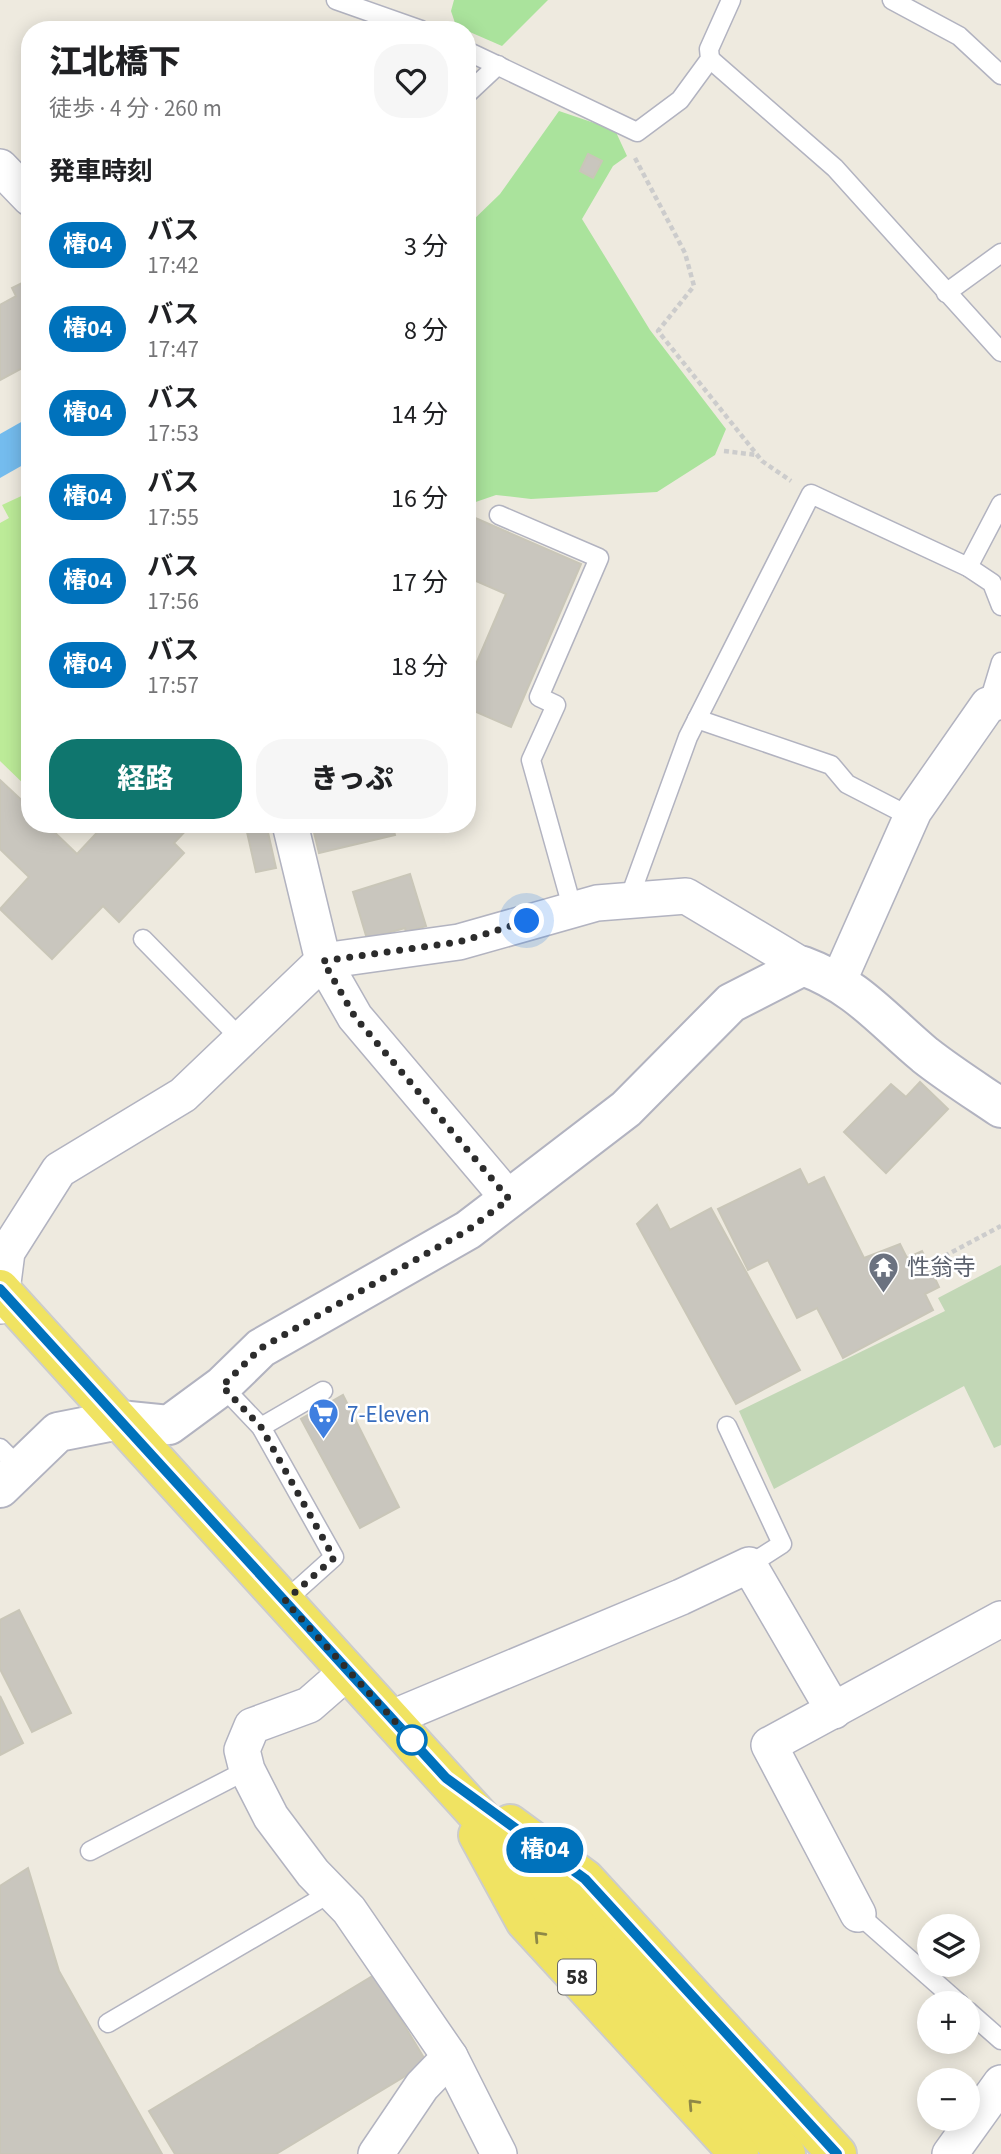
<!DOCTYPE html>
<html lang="ja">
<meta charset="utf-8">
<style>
:root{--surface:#fff;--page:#f6f6f6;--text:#202124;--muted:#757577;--accent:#0f766e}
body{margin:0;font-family:"Source Sans 3","Noto Sans JP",sans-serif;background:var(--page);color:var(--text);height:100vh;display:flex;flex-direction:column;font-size:26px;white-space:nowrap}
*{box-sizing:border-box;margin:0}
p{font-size:23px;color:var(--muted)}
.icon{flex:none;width:38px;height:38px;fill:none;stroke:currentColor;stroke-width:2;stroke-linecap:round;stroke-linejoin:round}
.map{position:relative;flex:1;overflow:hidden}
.drawer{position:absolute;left:21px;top:21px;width:455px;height:812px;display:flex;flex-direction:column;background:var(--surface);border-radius:28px;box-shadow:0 4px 18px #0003}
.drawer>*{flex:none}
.badge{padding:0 14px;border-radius:23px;font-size:24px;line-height:46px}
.buttons{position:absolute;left:917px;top:1914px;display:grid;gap:14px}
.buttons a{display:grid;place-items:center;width:63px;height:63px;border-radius:50%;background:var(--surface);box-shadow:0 4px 18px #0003;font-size:35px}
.you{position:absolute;width:35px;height:35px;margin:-18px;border:5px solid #fff;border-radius:50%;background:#1a73e8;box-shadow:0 0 0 10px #1a73e833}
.map>.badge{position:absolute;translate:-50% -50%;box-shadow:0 0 0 4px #fff}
h2{padding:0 28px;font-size:26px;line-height:63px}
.round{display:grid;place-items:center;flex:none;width:74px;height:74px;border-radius:28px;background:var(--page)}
.overview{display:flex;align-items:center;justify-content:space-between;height:119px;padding:0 28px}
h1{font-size:33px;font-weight:800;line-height:52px}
.action{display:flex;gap:14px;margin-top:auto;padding:14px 28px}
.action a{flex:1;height:80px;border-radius:28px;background:var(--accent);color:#fff;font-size:28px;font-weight:800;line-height:80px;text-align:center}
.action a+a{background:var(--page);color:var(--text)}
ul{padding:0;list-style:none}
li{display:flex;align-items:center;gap:21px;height:84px;padding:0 28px}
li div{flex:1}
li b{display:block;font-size:26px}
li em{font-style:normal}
li .badge{min-width:77px;font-weight:700;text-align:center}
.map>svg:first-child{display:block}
.green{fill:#aae39c}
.cemetery{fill:#c2d7b6}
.pitch{fill:#bceb98}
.water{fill:#74bcee}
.building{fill:#c9c6be;stroke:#c9c6b8;stroke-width:2}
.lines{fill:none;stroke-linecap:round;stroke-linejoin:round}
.service-casing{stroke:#b2b3c0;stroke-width:21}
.minor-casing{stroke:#b2b3c0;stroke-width:38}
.tertiary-casing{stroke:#b2b3c0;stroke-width:42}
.primary-casing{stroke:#ccc;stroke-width:42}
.path{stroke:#ccc;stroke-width:4.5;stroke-dasharray:5 3.5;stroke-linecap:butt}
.service{stroke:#fff;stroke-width:18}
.minor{stroke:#fff;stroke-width:35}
.tertiary{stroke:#fff;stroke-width:38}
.primary{stroke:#f0e362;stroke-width:38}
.oneway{stroke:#8e8847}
.line-casing{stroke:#fff;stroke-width:16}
.line{stroke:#0072bc;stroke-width:10}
.walk{stroke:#2c2c2c;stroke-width:7;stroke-dasharray:0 12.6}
.stop-dot{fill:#fff;stroke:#0072bc;stroke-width:3.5}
.labels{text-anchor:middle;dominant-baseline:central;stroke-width:5;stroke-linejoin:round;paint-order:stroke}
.shield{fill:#fff;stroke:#6b6b6b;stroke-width:2}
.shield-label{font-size:21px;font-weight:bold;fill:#2c2c2c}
.worship-label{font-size:23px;fill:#5b616d;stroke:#fff;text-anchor:start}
.shop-label{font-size:23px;fill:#366cbe;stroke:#fff;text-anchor:start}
</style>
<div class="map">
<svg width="1001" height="2154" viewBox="0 0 1001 2154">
<rect width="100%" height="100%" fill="#eeeadf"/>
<!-- green -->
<g class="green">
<path d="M454,0H548L502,46L456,26L451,11Z"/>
<path d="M559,111L615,130L627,156L613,166L582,219L650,330L726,429L715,455L657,492L531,499L496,495L467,505V226L500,194Z"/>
</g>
<!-- cemetery -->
<path class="cemetery" d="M1001,1265V1445L994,1448L964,1386L774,1489L739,1411L945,1311L938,1298Z"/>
<!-- pitch -->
<path class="pitch" d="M30,492V790L0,761V523L9,518L2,505Z"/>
<!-- water -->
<path class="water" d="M30,417V461L0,478V434Z"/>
<!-- building -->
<g class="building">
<path d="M588,154L602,161L593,178L580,171Z"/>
<path d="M30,279V364L0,380V305L16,296L12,288Z"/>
<path d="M473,517L581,564L511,727L467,708L472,694L467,692V685L506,594L467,577V529Z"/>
<path d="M0,780L30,808V824H46L77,854L105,824H192L174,843L184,853L119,922L103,906L52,959L0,909L29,877L0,849Z"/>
<path d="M312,824H392L395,835L319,853Z"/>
<path d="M267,828L276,868L256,872L247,832Z"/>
<path d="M410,874L426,926L406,932L405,928L367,939L353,892Z"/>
<path d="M920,1082L948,1109L886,1173L844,1132L891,1084L906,1097Z"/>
<path d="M800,1169L808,1185L824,1177L864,1258L900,1244L907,1258L922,1251L939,1287L925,1294L933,1310L843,1358L817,1308L797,1318L768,1260L748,1270L718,1209Z"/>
<path d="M657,1205L670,1230L711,1208L800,1370L736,1404L637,1224Z"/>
<path d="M343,1395L399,1507L360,1528L301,1419Z"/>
<path d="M19,1610L71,1713L32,1732L0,1669V1620Z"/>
<path d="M0,1696L23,1743L0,1755Z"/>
<path d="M28,1868L59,1971L162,2154H0V1886Z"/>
<path d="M374,1975L427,2063L276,2154H175L149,2111Z"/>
</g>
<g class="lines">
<defs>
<g id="service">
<path d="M336,0L421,30"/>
<path d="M892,0L959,36L1001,75"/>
<path d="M467,51L637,132L680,100L710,59L709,49L731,0"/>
<path d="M710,59L835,168L1001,352"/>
<path d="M467,94L498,65"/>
<path d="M946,293L1001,253"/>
<path d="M499,515L599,558L539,697L556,705L531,760L572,907"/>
<path d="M968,567L1001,504"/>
<path d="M988,705L1001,662"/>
<path d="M697,719L831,765L847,784L911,817"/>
<path d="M629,899L688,737L811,494L968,567L992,583L1001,606"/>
<path d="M143,939L242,1040"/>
<path d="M222,1386L261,1427L334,1557L285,1601"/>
<path d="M727,1426L782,1544L749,1565"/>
<path d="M261,1427L323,1391"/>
<path d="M0,1448L20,1468"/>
<path d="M90,1851L247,1770"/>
<path d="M858,1914L960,2004"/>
<path d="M968,2011L1001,2040"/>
<path d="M108,2023L332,1892"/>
</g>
<g id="minor">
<path d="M0,167L30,198"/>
<path d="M290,824L323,961L355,1017L509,1199"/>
<path d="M839,980L914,811L988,705L1001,701"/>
<path d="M0,1306L7,1252L59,1170L183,1095L323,961L459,942L597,903L686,896L803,966"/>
<path d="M348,1671L309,1705L252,1726L242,1750L247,1770L271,1817L313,1873L349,1910L450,2057L499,2154"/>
<path d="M392,1718L681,1597L749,1565L834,1711"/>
<path d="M858,1914L769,1745L1001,1619"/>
<path d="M376,2154L422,2086L450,2057"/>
<path d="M950,2154L1001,2083"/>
</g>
<path id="tertiary" d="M0,1488L58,1432L119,1420L169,1425L222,1386L261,1348L468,1230L626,1109L731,1003L803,966C857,986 882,1019 925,1055C949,1074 976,1091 1001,1108"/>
<g id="primary">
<path d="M0,1289L786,2154"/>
<path d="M510,1824L585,1879L837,2154"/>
<path d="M478,1835L525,1921L739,2154"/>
</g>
</defs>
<!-- service casing -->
<use href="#service" class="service-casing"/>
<!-- minor casing -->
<use href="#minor" class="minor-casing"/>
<!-- tertiary casing -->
<use href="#tertiary" class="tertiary-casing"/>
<!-- primary casing -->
<use href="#primary" class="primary-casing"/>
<!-- path -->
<g class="path">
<path d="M635,158L685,253L694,286L658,331L762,461L791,481"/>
<path d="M724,451L757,455"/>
<path d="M937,1260L1001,1226"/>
</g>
<!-- service -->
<use href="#service" class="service"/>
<!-- minor -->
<use href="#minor" class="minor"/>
<!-- tertiary -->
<use href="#tertiary" class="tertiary"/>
<!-- primary -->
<use href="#primary" class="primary"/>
</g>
<!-- one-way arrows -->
<defs><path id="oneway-chevron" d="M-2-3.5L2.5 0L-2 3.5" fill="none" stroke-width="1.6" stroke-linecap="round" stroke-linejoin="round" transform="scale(1.75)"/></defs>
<g class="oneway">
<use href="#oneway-chevron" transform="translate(539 1936) rotate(-133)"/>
<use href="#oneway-chevron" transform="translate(693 2104) rotate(-133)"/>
</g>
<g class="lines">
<defs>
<path id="line" d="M0,1289L446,1778L585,1879L837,2154"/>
</defs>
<!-- line casing -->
<use href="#line" class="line-casing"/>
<!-- line -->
<use href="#line" class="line"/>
<!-- walk -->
<path class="walk" d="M412,1740L285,1601L334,1558L261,1427L222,1386L261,1348L468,1230L509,1199L355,1017L323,961L459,942L527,921"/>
</g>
<!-- icons -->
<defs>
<symbol id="temple-pin" viewBox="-11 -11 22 30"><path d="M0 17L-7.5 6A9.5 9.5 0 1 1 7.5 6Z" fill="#6b7280" stroke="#fff"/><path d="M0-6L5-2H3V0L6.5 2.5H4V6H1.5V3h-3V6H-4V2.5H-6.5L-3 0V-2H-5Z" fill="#fff"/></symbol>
<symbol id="supermarket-pin" viewBox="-11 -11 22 30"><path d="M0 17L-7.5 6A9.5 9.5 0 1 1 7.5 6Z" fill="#3f7fe0" stroke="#fff"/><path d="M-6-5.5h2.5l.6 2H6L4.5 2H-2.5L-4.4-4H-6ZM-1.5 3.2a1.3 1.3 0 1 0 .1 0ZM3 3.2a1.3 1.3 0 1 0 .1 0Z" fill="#fff"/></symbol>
</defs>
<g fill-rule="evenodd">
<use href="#temple-pin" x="866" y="1250" width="35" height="47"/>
<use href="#supermarket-pin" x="306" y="1396" width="35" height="47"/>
</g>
<!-- markers -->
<circle class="stop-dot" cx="412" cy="1740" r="14"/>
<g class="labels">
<!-- shield labels -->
<rect class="shield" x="558" y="1959.5" width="38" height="35" rx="5"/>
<g class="shield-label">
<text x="577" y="1977">58</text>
</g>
<!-- worship labels -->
<g class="worship-label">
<text x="907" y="1267">性翁寺</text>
</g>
<!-- shop labels -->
<g class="shop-label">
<text x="347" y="1414">7-Eleven</text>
</g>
</g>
</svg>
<div class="buttons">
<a><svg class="icon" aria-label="layers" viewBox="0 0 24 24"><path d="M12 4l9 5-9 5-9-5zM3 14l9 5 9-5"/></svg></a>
<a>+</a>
<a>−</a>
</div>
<div class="you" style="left:527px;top:921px"></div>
<b class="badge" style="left:545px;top:1850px;background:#0072bc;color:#fff">椿04</b>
<section class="drawer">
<div class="overview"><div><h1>江北橋下</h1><p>徒歩 · 4 分 · 260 m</p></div><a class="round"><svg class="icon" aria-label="heart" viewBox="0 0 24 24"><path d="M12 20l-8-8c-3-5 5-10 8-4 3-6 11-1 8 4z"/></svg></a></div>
<h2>発車時刻</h2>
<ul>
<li><span class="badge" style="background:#0072bc;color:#fff">椿04</span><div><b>バス</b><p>17:42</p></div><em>3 分</em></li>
<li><span class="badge" style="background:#0072bc;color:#fff">椿04</span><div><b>バス</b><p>17:47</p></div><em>8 分</em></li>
<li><span class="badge" style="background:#0072bc;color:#fff">椿04</span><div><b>バス</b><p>17:53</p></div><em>14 分</em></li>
<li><span class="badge" style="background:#0072bc;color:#fff">椿04</span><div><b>バス</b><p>17:55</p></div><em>16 分</em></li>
<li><span class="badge" style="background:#0072bc;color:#fff">椿04</span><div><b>バス</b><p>17:56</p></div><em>17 分</em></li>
<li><span class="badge" style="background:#0072bc;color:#fff">椿04</span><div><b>バス</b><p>17:57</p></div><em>18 分</em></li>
</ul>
<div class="action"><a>経路</a><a>きっぷ</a></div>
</section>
</div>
